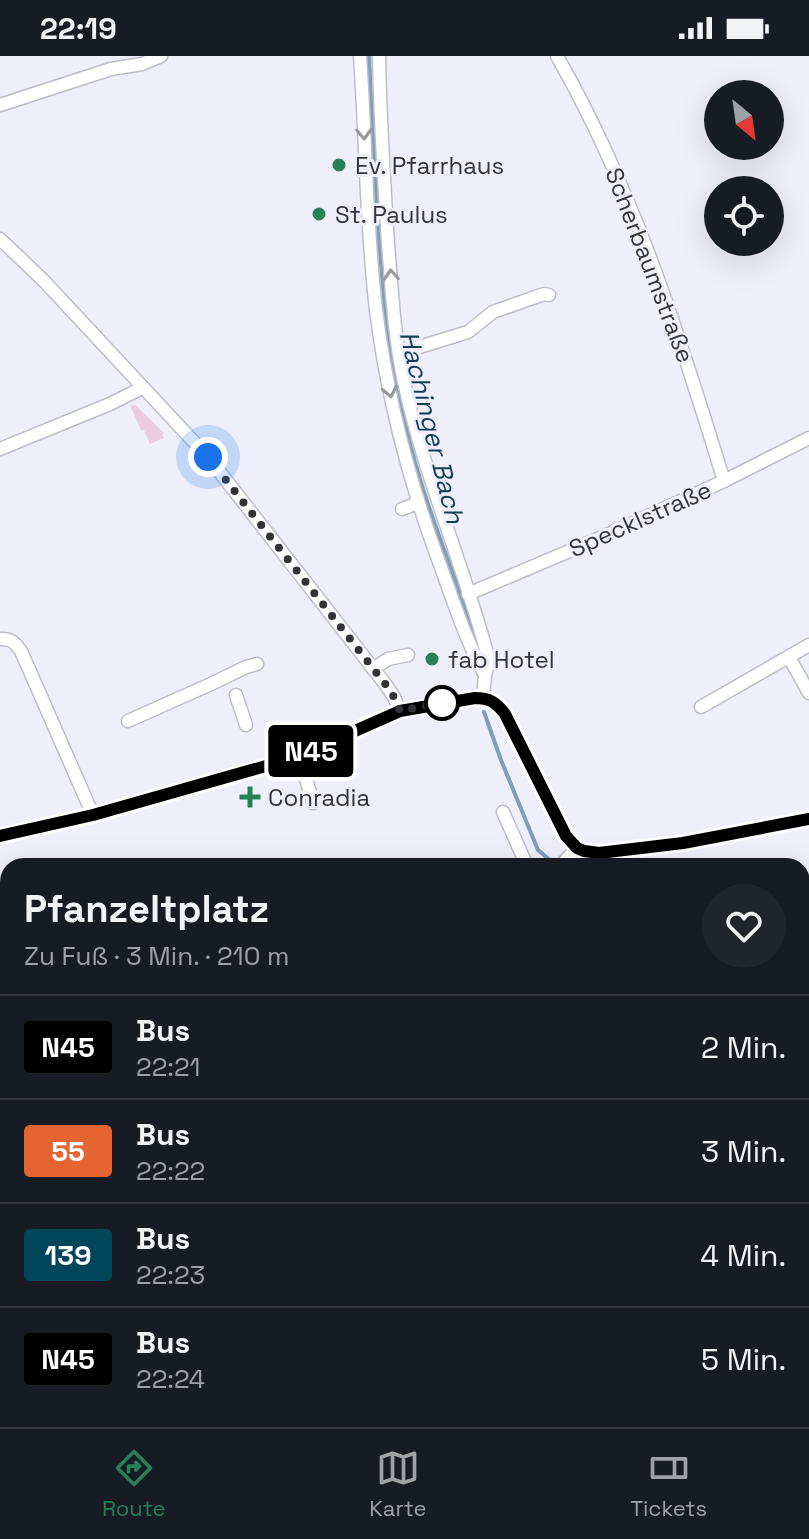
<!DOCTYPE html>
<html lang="de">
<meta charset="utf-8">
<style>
:root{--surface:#171b24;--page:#20242c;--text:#f1f3f6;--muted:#9ea1a6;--line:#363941;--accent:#278156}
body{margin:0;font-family:"Space Grotesk",sans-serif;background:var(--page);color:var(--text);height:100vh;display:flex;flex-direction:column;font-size:30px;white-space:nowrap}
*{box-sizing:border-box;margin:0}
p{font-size:26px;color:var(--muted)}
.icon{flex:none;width:44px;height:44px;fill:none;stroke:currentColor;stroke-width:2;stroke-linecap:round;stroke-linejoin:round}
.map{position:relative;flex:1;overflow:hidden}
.panel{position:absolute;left:0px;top:802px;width:810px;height:570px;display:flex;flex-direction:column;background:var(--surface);border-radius:24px 24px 0 0;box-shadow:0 8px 32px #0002}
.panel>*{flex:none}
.badge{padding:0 16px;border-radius:6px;font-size:28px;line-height:52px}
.needle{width:52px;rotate:151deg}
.fabs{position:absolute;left:704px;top:24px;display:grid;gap:16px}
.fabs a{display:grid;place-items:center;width:80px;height:80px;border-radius:50%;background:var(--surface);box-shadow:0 8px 32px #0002;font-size:40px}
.you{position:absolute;width:40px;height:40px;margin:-20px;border:6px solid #fff;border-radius:50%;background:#1a73e8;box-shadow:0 0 0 12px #1a73e833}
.map>.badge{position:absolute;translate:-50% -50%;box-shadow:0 0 0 4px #fff}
.round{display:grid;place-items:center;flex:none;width:84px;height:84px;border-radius:42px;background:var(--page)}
.head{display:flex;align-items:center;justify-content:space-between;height:136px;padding:0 24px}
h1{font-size:38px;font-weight:700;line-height:60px}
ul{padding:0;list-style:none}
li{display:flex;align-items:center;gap:24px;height:104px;padding:0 24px;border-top:2px solid var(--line)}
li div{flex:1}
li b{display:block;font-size:30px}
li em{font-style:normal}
li .badge{min-width:88px;font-weight:700;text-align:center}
.status{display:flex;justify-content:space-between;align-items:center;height:56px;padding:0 40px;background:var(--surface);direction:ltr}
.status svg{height:22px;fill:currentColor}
.tabs{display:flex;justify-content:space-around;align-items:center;height:112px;border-top:2px solid var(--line);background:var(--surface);font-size:22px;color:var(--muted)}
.tabs a{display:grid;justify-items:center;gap:4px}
.tabs .active{color:var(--accent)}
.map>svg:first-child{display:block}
.green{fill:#ebcbe1}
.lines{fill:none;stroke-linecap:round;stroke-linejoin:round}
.stream{stroke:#7ca0b7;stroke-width:4}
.minor-casing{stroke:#bdbdc8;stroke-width:15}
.major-casing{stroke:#9378a5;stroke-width:17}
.minor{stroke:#fff;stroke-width:12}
.major{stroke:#ddc4ec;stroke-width:14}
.oneway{stroke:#99999c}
.line-casing{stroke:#fff;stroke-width:18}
.line{stroke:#000;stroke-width:12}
.walk{stroke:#333338;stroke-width:8;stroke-dasharray:0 14.4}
.poi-dot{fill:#278156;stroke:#efeffb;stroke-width:3}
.stop-dot{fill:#fff;stroke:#000;stroke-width:4}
.labels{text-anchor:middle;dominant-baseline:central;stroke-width:6;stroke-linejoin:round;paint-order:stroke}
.poi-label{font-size:24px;fill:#333338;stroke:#efeffb;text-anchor:start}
.street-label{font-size:24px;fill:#333338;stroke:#efeffb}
.water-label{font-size:26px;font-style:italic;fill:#133d53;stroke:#efeffb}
</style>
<div class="status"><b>22:19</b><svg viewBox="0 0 49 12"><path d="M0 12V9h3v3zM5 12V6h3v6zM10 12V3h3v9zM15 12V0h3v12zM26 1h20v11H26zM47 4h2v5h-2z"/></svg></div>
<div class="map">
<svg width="809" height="1371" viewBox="0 0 809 1371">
<rect width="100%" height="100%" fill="#efeffb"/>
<!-- green -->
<g class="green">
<path d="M130,349H135L164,377L162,379L164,382L150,388L144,374H141Z"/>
<path d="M8,1145V1202L0,1207V1149Z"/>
<path d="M809,1332V1371H674L687,1364H802V1337Z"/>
</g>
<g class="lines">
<!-- stream -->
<g class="stream">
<path d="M369,0C374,97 377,195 390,292C394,320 401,348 407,375C424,450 457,522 480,595"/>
<path d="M484,656L501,704L538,794L557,810"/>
<path d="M802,1193L809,1210"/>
<path d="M802,1357L809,1354"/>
<path d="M760,1371L775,1370L787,1364"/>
</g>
<defs>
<g id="minor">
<path d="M360,0C366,85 366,170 376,254C387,341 409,425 439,506C453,544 465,583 485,619"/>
<path d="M379,0C380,63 384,125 388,188C392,234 394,281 404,326C424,421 465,511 489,605L485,619L483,642"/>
<path d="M557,0C634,135 679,278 724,425"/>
<path d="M0,49L111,13L142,8L161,0"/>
<path d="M0,183L44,225L208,401L386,629L394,641L400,655"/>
<path d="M416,292L468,276L493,256L544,238L549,239"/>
<path d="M0,393L110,348L142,332"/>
<path d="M402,453L418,447"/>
<path d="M468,538L600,482L724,425L809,382"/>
<path d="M0,583C11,582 15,587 21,595L93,759"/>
<path d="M789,601L809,637"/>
<path d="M373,613L388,603L408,599"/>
<path d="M236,639L246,669"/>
<path d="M701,651L809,589"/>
<path d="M128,665L211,628L246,611L257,608"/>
<path d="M303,698V712L313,747"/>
<path d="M503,756L527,810"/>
<path d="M560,810L577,792"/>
<path d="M802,1000L809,998"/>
<path d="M0,1038L8,1060"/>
<path d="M802,1093H809"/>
<path d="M0,1107L8,1099"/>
<path d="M802,1178L809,1173"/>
<path d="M268,1364L272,1371"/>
<path d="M512,1371L529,1364"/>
</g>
<path id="major" d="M0,780L93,759L282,705L303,698L400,655L475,642C489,642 496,646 505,658L566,780L577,792L584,795L599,797L683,787L809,763"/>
</defs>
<!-- minor casing -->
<use href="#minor" class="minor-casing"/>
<!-- major casing -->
<use href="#major" class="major-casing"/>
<!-- minor -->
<use href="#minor" class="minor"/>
<!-- major -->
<use href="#major" class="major"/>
</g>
<!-- one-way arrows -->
<defs><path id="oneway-chevron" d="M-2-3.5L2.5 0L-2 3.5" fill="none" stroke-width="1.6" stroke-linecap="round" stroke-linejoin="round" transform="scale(2)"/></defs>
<g class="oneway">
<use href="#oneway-chevron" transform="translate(364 78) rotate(88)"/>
<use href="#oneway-chevron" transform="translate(391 219) rotate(-94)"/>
<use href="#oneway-chevron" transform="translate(390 336) rotate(78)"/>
</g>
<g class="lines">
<defs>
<path id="line" d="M0,780L93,759L280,706L303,698L400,655L475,642C489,642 496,646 505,658L566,780L577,792L584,795L599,797L683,787L809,763"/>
</defs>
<!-- line casing -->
<use href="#line" class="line-casing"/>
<!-- line -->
<use href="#line" class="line"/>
<!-- walk -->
<path class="walk" d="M208,401L386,629L394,641L400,655L444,646L442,647"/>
</g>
<!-- markers -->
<g class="poi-dot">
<circle cx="339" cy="109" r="8"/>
<circle cx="319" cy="158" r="8"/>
<circle cx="432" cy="603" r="8"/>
<path d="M246 729h8v8h8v8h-8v8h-8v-8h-8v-8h8z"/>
</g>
<circle class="stop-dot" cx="442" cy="647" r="16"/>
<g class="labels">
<!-- poi labels -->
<g class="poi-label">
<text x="355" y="109">Ev. Pfarrhaus</text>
<text x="335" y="158">St. Paulus</text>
<text x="448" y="603">fab Hotel</text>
<text x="268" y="741">Conradia</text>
</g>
<!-- street labels -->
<g class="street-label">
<text transform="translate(650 209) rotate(69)">Scherbaumstraße</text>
<text transform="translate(640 463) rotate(-24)">Specklstraße</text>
</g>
<!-- water labels -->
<g class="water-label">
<text transform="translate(432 371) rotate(76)">Hachinger Bach</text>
</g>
</g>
</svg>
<div class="fabs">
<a><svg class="needle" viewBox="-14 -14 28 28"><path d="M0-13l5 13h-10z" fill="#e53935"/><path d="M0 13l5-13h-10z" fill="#9ea1a6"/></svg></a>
<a><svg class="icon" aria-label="locate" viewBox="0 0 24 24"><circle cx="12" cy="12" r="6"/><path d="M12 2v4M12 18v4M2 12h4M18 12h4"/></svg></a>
</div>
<div class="you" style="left:208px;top:401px"></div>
<b class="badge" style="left:311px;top:695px;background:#000;color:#fff">N45</b>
<section class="panel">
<div class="head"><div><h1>Pfanzeltplatz</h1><p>Zu Fuß · 3 Min. · 210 m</p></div><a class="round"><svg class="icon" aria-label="heart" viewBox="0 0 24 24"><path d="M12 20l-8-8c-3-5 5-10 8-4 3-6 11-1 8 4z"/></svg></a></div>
<ul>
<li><span class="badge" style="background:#000;color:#fff">N45</span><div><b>Bus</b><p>22:21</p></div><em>2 Min.</em></li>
<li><span class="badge" style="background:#e66432;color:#fff">55</span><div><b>Bus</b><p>22:22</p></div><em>3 Min.</em></li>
<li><span class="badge" style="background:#00465a;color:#fff">139</span><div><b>Bus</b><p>22:23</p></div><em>4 Min.</em></li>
<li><span class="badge" style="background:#000;color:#fff">N45</span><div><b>Bus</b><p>22:24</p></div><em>5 Min.</em></li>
</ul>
</section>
</div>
<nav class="tabs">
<a class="active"><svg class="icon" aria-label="directions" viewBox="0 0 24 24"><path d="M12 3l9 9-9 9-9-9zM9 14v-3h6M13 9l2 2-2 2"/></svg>Route</a>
<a><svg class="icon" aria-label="map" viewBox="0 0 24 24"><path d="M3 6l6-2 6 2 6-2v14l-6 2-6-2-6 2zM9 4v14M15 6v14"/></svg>Karte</a>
<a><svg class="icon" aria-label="tickets" viewBox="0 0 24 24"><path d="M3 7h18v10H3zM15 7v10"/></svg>Tickets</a>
</nav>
